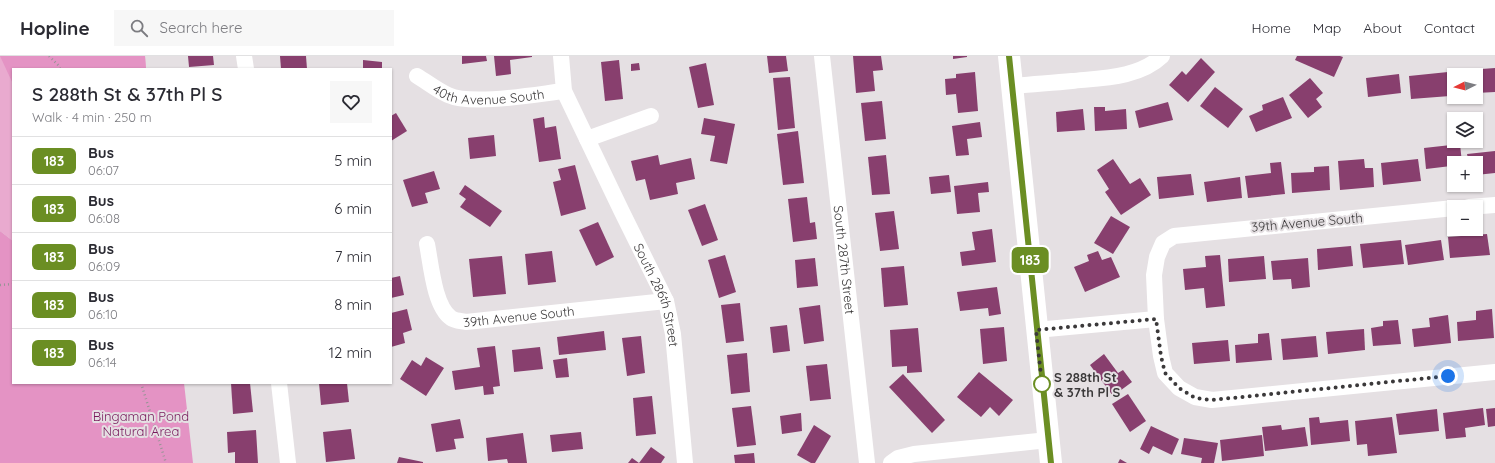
<!DOCTYPE html>
<meta charset="utf-8">
<style>
:root{--surface:#fff;--page:#f7f7f7;--text:#2b2b33;--muted:#7c7c81;--line:#e1e1e2}
body{margin:0;font-family:Quicksand,sans-serif;background:var(--page);color:var(--text);height:100vh;display:flex;flex-direction:column;font-size:15px;white-space:nowrap}
*{box-sizing:border-box;margin:0}
p{font-size:13px;color:var(--muted)}
.icon{flex:none;width:22px;height:22px;fill:none;stroke:currentColor;stroke-width:2;stroke-linecap:round;stroke-linejoin:round}
.map{position:relative;flex:1;overflow:hidden}
.side{position:absolute;left:12px;top:12px;width:380px;height:316px;display:flex;flex-direction:column;background:var(--surface);border-radius:0px;box-shadow:0 1px 3px #0004}
.side>*{flex:none}
.badge{padding:0 8px;border-radius:6px;font-size:14px;line-height:26px}
.needle{width:26px;rotate:264deg}
.controls{position:absolute;left:1447px;top:12px;display:grid;gap:8px}
.controls a{display:grid;place-items:center;width:36px;height:36px;border-radius:0px;background:var(--surface);box-shadow:0 1px 3px #0004;font-size:20px}
.you{position:absolute;width:20px;height:20px;margin:-10px;border:3px solid #fff;border-radius:50%;background:#1a73e8;box-shadow:0 0 0 6px #1a73e833}
.map>.badge{position:absolute;translate:-50% -50%;box-shadow:0 0 0 2px #fff}
.round{display:grid;place-items:center;flex:none;width:42px;height:42px;border-radius:0px;background:var(--page)}
.headline{display:flex;align-items:center;justify-content:space-between;height:68px;padding:0 20px}
h1{font-size:19px;font-weight:600;line-height:30px}
ul{padding:0;list-style:none}
li{display:flex;align-items:center;gap:12px;height:48px;padding:0 20px;border-top:1px solid var(--line)}
li div{flex:1}
li b{display:block;font-size:15px}
li em{font-style:normal}
li .badge{min-width:44px;font-weight:700;text-align:center}
header{display:flex;align-items:center;gap:24px;box-sizing:border-box;height:56px;padding:0 20px;background:var(--surface);border-bottom:1px solid var(--line)}
header strong{font-size:19px}
nav{display:flex;gap:22px;margin-inline-start:auto;font-size:14px}
.search{width:280px;height:36px;background:var(--page);display:flex;align-items:center;gap:10px;box-sizing:border-box;padding:0 14px;border-radius:0px;color:var(--muted);font-size:15px}
.map>svg:first-child{display:block}
.green{fill:#e9aacf}
.forest{fill:#e493c4}
.building{fill:#883f6e}
.lines{fill:none;stroke-linecap:round;stroke-linejoin:round}
.path{stroke:#989496;stroke-width:2.5;stroke-dasharray:1 3;stroke-linecap:butt}
.street{stroke:#fff;stroke-width:16}
.secondary{stroke:#fff;stroke-width:22}
.line-casing{stroke:#fff;stroke-width:9}
.line{stroke:#6b8e23;stroke-width:6}
.walk{stroke:#3b393a;stroke-width:4;stroke-dasharray:0 7.2}
.stop-dot{fill:#fff;stroke:#6b8e23;stroke-width:2}
.labels{text-anchor:middle;dominant-baseline:central;stroke-width:4;stroke-linejoin:round;paint-order:stroke}
.street-label{font-size:13px;fill:#3b393a;stroke:#e5e0e3}
.stop-label{font-size:13px;font-weight:bold;fill:#3b393a;stroke:#e5e0e3;text-anchor:start}
.park-label{font-size:13px;fill:#781a5c;stroke:#e5e0e3}
</style>
<header>
<strong>Hopline</strong>
<div class="search"><svg class="icon" aria-label="search" viewBox="0 0 24 24"><circle cx="10" cy="10" r="6"/><path d="M15 15l6 6"/></svg>Search here</div>
<nav><a>Home</a><a>Map</a><a>About</a><a>Contact</a></nav>
</header>
<div class="map">
<svg width="1495" height="407" viewBox="0 0 1495 407">
<rect width="100%" height="100%" fill="#e5e0e3"/>
<!-- green -->
<path class="green" d="M0,0H145L146,13H13V185L0,175Z"/>
<!-- forest -->
<g class="forest">
<path d="M0,0H145L146,13H13V28Z"/>
<path d="M0,175L13,185V327H184L193,407H0Z"/>
</g>
<!-- building -->
<g class="building">
<path d="M188,0H213L214,9L189,11Z"/>
<path d="M280,0H306L307,13H281Z"/>
<path d="M462,0H486L487,5L462,8Z"/>
<path d="M494,0H532V1L510,4L511,18L496,20Z"/>
<path d="M767,0H786L788,15L769,17Z"/>
<path d="M853,0H881L883,14L873,15L875,35L856,37Z"/>
<path d="M953,0H967V1L953,3Z"/>
<path d="M1297,0H1340L1343,1L1334,21L1295,4Z"/>
<path d="M1201,2L1215,16L1188,46L1169,29L1182,15L1186,19Z"/>
<path d="M363,4L382,6V13H363Z"/>
<path d="M619,4L623,43L605,45L601,6Z"/>
<path d="M639,7L640,14L631,15V8Z"/>
<path d="M706,7L714,49L698,52L689,11Z"/>
<path d="M1495,12V36L1476,37V19H1455V15Z"/>
<path d="M975,16L978,55L958,57L956,38L946,39L945,23L956,22V18Z"/>
<path d="M1448,16L1450,40L1411,43L1409,20Z"/>
<path d="M1399,18L1401,37L1368,41L1366,22Z"/>
<path d="M790,21L795,72L778,74L773,22Z"/>
<path d="M1310,22L1323,37L1316,43L1322,51L1308,62L1289,39Z"/>
<path d="M1215,31L1243,53L1228,72L1200,50Z"/>
<path d="M1283,41L1292,62L1256,76L1249,60L1263,54L1262,49Z"/>
<path d="M882,45L886,83L865,85L861,47Z"/>
<path d="M1168,46L1173,64L1139,72L1135,55Z"/>
<path d="M1094,51H1105V55L1126,53L1127,73L1095,75Z"/>
<path d="M1083,53L1085,74L1057,76L1056,56Z"/>
<path d="M396,57L407,75L391,85V60Z"/>
<path d="M544,61L545,72L556,70L561,103L539,106L533,63Z"/>
<path d="M704,62L735,68L727,108L710,105L715,80L701,78Z"/>
<path d="M980,66L982,81L967,83L969,99L956,100L952,70Z"/>
<path d="M798,75L804,127L783,129L777,78Z"/>
<path d="M494,79L496,100L470,103L468,82Z"/>
<path d="M1460,88L1462,107H1454V121H1452L1451,110L1426,113L1424,92Z"/>
<path d="M1495,95V117L1476,119V107H1469L1467,98Z"/>
<path d="M658,99L660,109L691,102L695,123L676,127L678,138L650,144L645,123L636,125L631,105Z"/>
<path d="M886,99L890,138L872,139L868,101Z"/>
<path d="M1113,103L1130,128L1140,122L1151,139L1121,159L1105,136L1109,133L1097,114Z"/>
<path d="M1364,103L1365,112H1373L1374,131L1340,134L1338,105Z"/>
<path d="M1418,103L1421,125L1383,129L1381,107Z"/>
<path d="M1281,106L1285,138L1248,142L1245,120L1271,117L1270,107Z"/>
<path d="M575,109L586,153L561,160L553,126L561,124L558,113Z"/>
<path d="M1329,110L1330,134L1292,137L1291,117L1314,116V111Z"/>
<path d="M434,115L440,133L425,137L428,147L412,151L403,124Z"/>
<path d="M1191,118L1194,139L1159,143L1157,121Z"/>
<path d="M949,119L951,136L931,138L929,121Z"/>
<path d="M1240,121L1242,142L1207,146L1204,126Z"/>
<path d="M988,126L989,136L978,137L980,156L957,158L954,130Z"/>
<path d="M465,129L502,155L490,171L460,151L466,143L459,138Z"/>
<path d="M807,141L810,167L815,166L817,183L793,186L788,143Z"/>
<path d="M705,148L718,184L702,190L688,154Z"/>
<path d="M894,155L899,193L880,195L875,157Z"/>
<path d="M1111,160L1130,171L1113,198L1094,187Z"/>
<path d="M598,166L614,201L596,210L579,174Z"/>
<path d="M992,173L996,206L962,210L960,196L975,194L972,176Z"/>
<path d="M1487,178L1490,199L1450,202L1448,181Z"/>
<path d="M1401,184L1404,208L1363,212L1360,188Z"/>
<path d="M1441,184L1444,204L1408,209L1405,189Z"/>
<path d="M1351,190L1353,210L1318,214L1317,193Z"/>
<path d="M552,195L556,226L528,229L525,198Z"/>
<path d="M1098,195L1102,204L1111,201L1120,221L1085,236L1074,211L1089,205L1087,199Z"/>
<path d="M725,199L736,236L719,242L708,204Z"/>
<path d="M1220,199L1225,250L1206,252L1204,232L1185,234L1183,213L1206,211L1205,200Z"/>
<path d="M502,200L506,238L473,241L469,203Z"/>
<path d="M1264,200L1266,223L1229,226L1228,203Z"/>
<path d="M815,202L818,230L797,232L795,204Z"/>
<path d="M1308,202L1310,231L1292,233L1291,223L1273,224L1271,205Z"/>
<path d="M904,210L908,249L884,251L881,212Z"/>
<path d="M400,220L404,239L391,242V222Z"/>
<path d="M997,231L1001,258L989,260L988,252L960,255L957,236Z"/>
<path d="M740,247L744,285L726,287L721,249Z"/>
<path d="M820,249L824,285L804,288L799,252Z"/>
<path d="M407,253L412,274L403,277L405,287L391,291V257Z"/>
<path d="M1492,253L1494,282L1458,285L1457,266L1476,264V255Z"/>
<path d="M1448,259L1451,287L1414,291L1412,273L1430,271L1429,262Z"/>
<path d="M1398,264L1401,288L1373,290L1371,272L1383,270V265Z"/>
<path d="M787,269L790,295L773,297L770,271Z"/>
<path d="M1004,271L1007,305L983,308L980,273Z"/>
<path d="M918,272L922,316L907,317V310L892,311L890,274Z"/>
<path d="M1364,273L1365,294L1328,298L1326,276Z"/>
<path d="M604,275L606,294L559,299L557,281Z"/>
<path d="M1269,277L1272,304L1236,307L1235,289L1258,287V278Z"/>
<path d="M641,280L645,317L627,320L622,282Z"/>
<path d="M1316,280L1318,301L1283,304L1281,283Z"/>
<path d="M1228,284L1230,305L1194,308L1192,287Z"/>
<path d="M495,290L500,330L493,331L494,338L484,339L483,330L455,334L452,315L480,311L477,292Z"/>
<path d="M540,291L543,313L514,316L512,294Z"/>
<path d="M747,297L750,336L731,338L727,299Z"/>
<path d="M1104,298L1118,317L1123,314L1132,326L1113,340L1090,309Z"/>
<path d="M426,301L444,312L426,340L400,323L412,304L421,310Z"/>
<path d="M567,302L569,321L556,322L553,304Z"/>
<path d="M827,308L831,343L810,345L806,310Z"/>
<path d="M979,316L1013,344L999,360L990,351L981,361L957,341Z"/>
<path d="M903,318L945,364L932,377L889,331Z"/>
<path d="M231,327H250L253,356L233,358Z"/>
<path d="M319,327H347L349,346L321,349Z"/>
<path d="M1128,338L1146,365L1130,376L1112,348Z"/>
<path d="M652,340L656,378L636,380L633,342Z"/>
<path d="M751,350L756,389L737,391L732,352Z"/>
<path d="M1483,352L1485,369L1465,372L1466,381L1446,383L1443,357Z"/>
<path d="M1495,352V370L1488,371L1486,353Z"/>
<path d="M1437,353L1439,375L1399,379L1396,358Z"/>
<path d="M801,357L802,375L782,378L780,360Z"/>
<path d="M1319,361L1320,367L1348,364L1350,385L1311,389L1309,362Z"/>
<path d="M1392,361L1397,397L1368,400L1367,388L1357,389L1355,365Z"/>
<path d="M460,363L464,382L454,383L456,393L436,396L431,368Z"/>
<path d="M814,369L831,380L815,407H811L797,399Z"/>
<path d="M1281,369L1282,374L1305,371L1308,390L1265,395L1262,371Z"/>
<path d="M1151,370L1179,383L1172,399L1153,390L1149,398L1140,393Z"/>
<path d="M351,373L355,403L326,406L323,376Z"/>
<path d="M256,374L258,407H235V396L228,397L227,376Z"/>
<path d="M581,376L583,393L552,396L550,379Z"/>
<path d="M523,377L527,407H508L507,403L488,405L486,382Z"/>
<path d="M1262,379L1264,400L1222,405L1220,384Z"/>
<path d="M1184,382L1218,387L1214,407H1201L1202,402L1181,398Z"/>
<path d="M651,391L665,401L661,407H639Z"/>
<path d="M754,397L755,407H735L734,399Z"/>
<path d="M399,401L423,406V407H397Z"/>
<path d="M632,402L639,407H628Z"/>
<path d="M1120,403L1127,407H1118Z"/>
</g>
<g class="lines">
<!-- path -->
<g class="path">
<path d="M49,0L59,10L60,13"/>
<path d="M0,229L13,228"/>
<path d="M141,327L166,407"/>
</g>
<!-- street -->
<g class="street">
<path d="M244,0L246,13"/>
<path id="s1" d="M561,0L564,35L621,154L666,245L673,278L685,407"/>
<path id="s2" d="M822,0L867,407"/>
<path id="s3" d="M417,20C427,26 437,34 448,39C472,50 537,38 564,35"/>
<path d="M1013,30C1033,28 1052,27 1072,25C1102,22 1139,22 1162,0"/>
<path d="M587,83L651,60"/>
<path d="M1469,151L1495,149"/>
<path d="M1454,152L1174,180L1163,187L1157,201L1154,219L1156,263L1161,300L1165,317L1179,332L1195,341L1212,344L1495,316"/>
<path id="s4" d="M427,188C431,208 434,250 451,262C455,265 462,265 466,266L666,245"/>
<path d="M1036,274L1156,263"/>
<path d="M279,327L288,407"/>
<path d="M891,407L898,402L914,398L1048,384"/>
</g>
<!-- secondary -->
<path class="secondary" d="M1009,0L1051,407"/>
</g>
<g class="lines">
<defs>
<path id="line" d="M1009,0L1051,407"/>
</defs>
<!-- line casing -->
<use href="#line" class="line-casing"/>
<!-- line -->
<use href="#line" class="line"/>
<!-- walk -->
<path class="walk" d="M1042,328L1036,274L1156,263L1161,300L1165,317L1179,332L1195,342L1212,344L1448,320"/>
</g>
<!-- markers -->
<circle class="stop-dot" cx="1042" cy="328" r="8"/>
<g class="labels">
<!-- street labels -->
<g class="street-label">
<text stroke="none"><textPath href="#s3" startOffset="77">40th Avenue South</textPath></text>
<text transform="translate(1307 166) rotate(-5)">39th Avenue South</text>
<text stroke="none"><textPath href="#s2" startOffset="205">South 287th Street</textPath></text>
<text stroke="none"><textPath href="#s1" startOffset="260">South 286th Street</textPath></text>
<text stroke="none"><textPath href="#s4" startOffset="148">39th Avenue South</textPath></text>
</g>
<!-- stop labels -->
<g class="stop-label">
<text x="1054" y="321">S 288th St<tspan x="1054" dy="15">&amp; 37th Pl S</tspan></text>
</g>
<!-- park labels -->
<g class="park-label">
<text x="141" y="360">Bingaman Pond<tspan x="141" dy="15">Natural Area</tspan></text>
</g>
</g>
</svg>
<div class="controls">
<a><svg class="needle" viewBox="-14 -14 28 28"><path d="M0-13l5 13h-10z" fill="#e53935"/><path d="M0 13l5-13h-10z" fill="#7c7c81"/></svg></a>
<a><svg class="icon" aria-label="layers" viewBox="0 0 24 24"><path d="M12 4l9 5-9 5-9-5zM3 14l9 5 9-5"/></svg></a>
<a>+</a>
<a>−</a>
</div>
<div class="you" style="left:1448px;top:320px"></div>
<b class="badge" style="left:1030px;top:204px;background:#6b8e23;color:#fff">183</b>
<section class="side">
<div class="headline"><div><h1>S 288th St &amp; 37th Pl S</h1><p>Walk · 4 min · 250 m</p></div><a class="round"><svg class="icon" aria-label="heart" viewBox="0 0 24 24"><path d="M12 20l-8-8c-3-5 5-10 8-4 3-6 11-1 8 4z"/></svg></a></div>
<ul>
<li><span class="badge" style="background:#6b8e23;color:#fff">183</span><div><b>Bus</b><p>06:07</p></div><em>5 min</em></li>
<li><span class="badge" style="background:#6b8e23;color:#fff">183</span><div><b>Bus</b><p>06:08</p></div><em>6 min</em></li>
<li><span class="badge" style="background:#6b8e23;color:#fff">183</span><div><b>Bus</b><p>06:09</p></div><em>7 min</em></li>
<li><span class="badge" style="background:#6b8e23;color:#fff">183</span><div><b>Bus</b><p>06:10</p></div><em>8 min</em></li>
<li><span class="badge" style="background:#6b8e23;color:#fff">183</span><div><b>Bus</b><p>06:14</p></div><em>12 min</em></li>
</ul>
</section>
</div>
